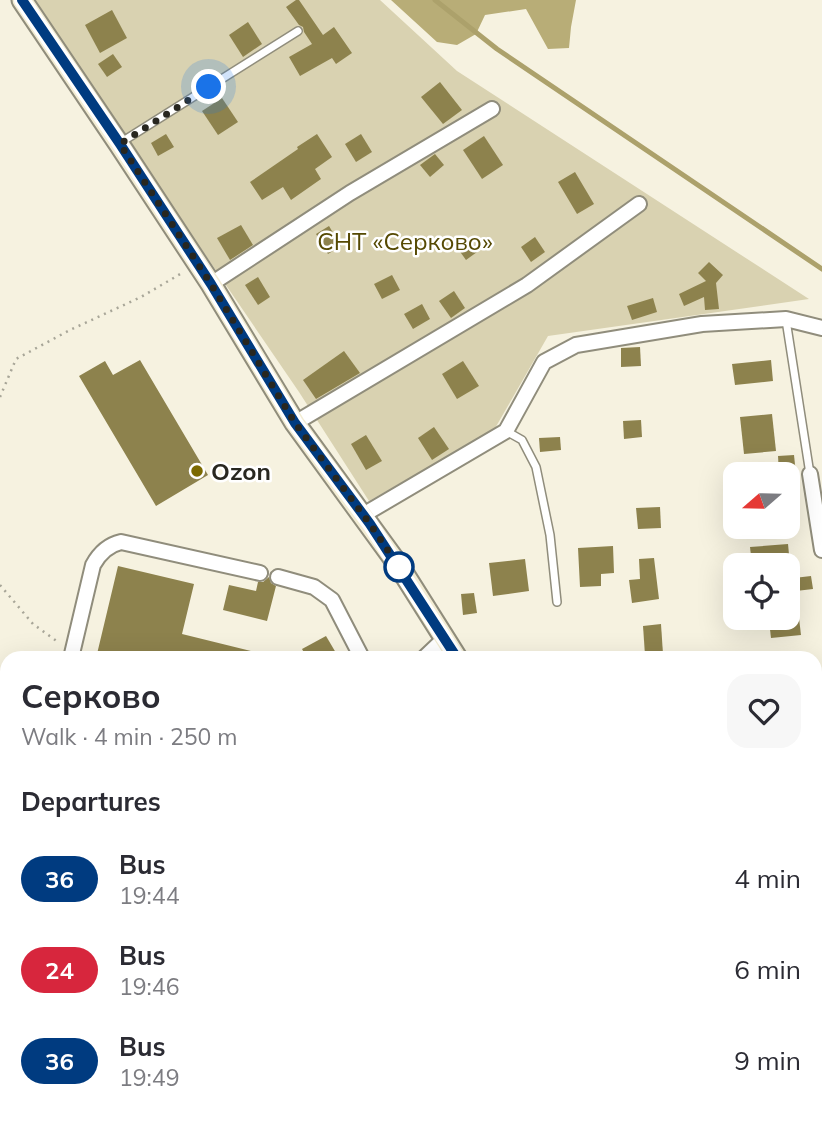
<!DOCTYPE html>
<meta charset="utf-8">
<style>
:root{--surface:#fff;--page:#f7f7f7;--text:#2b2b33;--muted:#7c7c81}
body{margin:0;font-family:Mulish,sans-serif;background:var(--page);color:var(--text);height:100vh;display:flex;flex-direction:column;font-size:26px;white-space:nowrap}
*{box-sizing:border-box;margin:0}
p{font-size:23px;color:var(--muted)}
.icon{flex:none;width:38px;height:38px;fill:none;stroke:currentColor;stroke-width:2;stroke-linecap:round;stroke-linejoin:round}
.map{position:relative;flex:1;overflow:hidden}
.drawer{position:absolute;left:0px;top:651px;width:822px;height:471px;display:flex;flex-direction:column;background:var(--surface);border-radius:21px 21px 0 0;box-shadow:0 7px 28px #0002}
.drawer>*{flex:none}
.badge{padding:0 14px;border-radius:23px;font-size:24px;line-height:46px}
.needle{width:46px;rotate:250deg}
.buttons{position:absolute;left:723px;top:462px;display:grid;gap:14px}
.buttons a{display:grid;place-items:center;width:77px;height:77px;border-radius:14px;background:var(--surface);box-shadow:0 7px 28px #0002;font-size:35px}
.you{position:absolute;width:35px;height:35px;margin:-18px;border:5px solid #fff;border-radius:50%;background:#1a73e8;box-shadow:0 0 0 10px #1a73e833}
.map>.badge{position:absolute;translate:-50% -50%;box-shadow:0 0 0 4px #fff}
h2{padding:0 21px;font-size:26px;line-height:63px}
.round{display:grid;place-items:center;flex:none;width:74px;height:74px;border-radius:21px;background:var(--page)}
.summary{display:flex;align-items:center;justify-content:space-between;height:119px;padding:0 21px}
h1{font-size:33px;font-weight:700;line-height:52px}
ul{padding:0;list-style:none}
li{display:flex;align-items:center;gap:21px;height:91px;padding:0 21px}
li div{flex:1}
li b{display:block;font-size:26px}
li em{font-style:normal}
li .badge{min-width:77px;font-weight:700;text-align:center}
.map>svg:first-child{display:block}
.green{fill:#d9d2b1}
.forest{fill:#b8ad77}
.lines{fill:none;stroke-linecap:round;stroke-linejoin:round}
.stream{stroke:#aca16b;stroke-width:5}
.building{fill:#8d824d}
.lane-casing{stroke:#908d7c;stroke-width:10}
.street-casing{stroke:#908d7c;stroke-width:18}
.secondary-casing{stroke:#908d7c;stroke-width:23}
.path{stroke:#a8a698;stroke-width:2.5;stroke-dasharray:2 5;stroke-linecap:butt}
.lane{stroke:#fff;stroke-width:7}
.street{stroke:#fff;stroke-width:14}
.secondary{stroke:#f3edd4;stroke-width:19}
.line-casing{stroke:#fff;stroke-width:16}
.line{stroke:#003b80;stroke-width:10}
.walk{stroke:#282720;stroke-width:7;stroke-dasharray:0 12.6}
.poi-dot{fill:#7b6900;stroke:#fff;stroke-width:2.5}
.stop-dot{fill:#fff;stroke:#003b80;stroke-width:3.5}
.labels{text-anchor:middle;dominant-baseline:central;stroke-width:5;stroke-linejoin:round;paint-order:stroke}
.park-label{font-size:24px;fill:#554903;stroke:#fff}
.poi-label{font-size:24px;font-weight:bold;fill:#282720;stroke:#fff;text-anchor:start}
</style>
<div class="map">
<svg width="822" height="1121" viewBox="0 0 822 1121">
<rect width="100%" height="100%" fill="#f6f2e0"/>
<!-- green -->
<path class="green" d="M31,0H380L457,71L809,299L548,336L494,430L369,501L299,392Z"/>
<!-- forest -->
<g class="forest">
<path d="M391,0H576L571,27L569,48L548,49L526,9L485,15L476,34L457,45L437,42Z"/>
<path d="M666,1115H702L704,1121H664Z"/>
</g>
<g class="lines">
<!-- stream -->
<path class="stream" d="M435,0L497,49L822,269"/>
</g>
<!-- building -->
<g class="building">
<path d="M296,0H299L323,35L334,27L352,53L336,64L332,58L300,76L289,57L312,44L304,32L303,27L299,25L286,7Z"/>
<path d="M112,10L127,38L100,53L85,25Z"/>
<path d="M248,22L262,44L243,57L229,35Z"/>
<path d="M113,54L122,67L107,77L98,64Z"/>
<path d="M440,82L462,110L443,124L421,97Z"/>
<path d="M222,98L238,122L218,135L202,111Z"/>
<path d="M166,134L174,147L158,156L151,143Z"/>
<path d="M317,134L332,157L315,169L321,179L291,200L283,187L262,200L250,182L298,149L297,147Z"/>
<path d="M361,134L372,152L356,162L345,144Z"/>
<path d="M484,136L503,165L482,179L463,150Z"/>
<path d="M435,154L444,165L430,177L420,165Z"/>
<path d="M575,172L594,204L577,214L558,182Z"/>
<path d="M241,225L253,245L230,260L217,238Z"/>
<path d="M329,226L341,246L328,254L316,234Z"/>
<path d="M535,237L545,252L531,262L521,247Z"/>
<path d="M468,239L477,252L466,260L456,246Z"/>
<path d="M709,262L723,275L716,283L719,309L705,310L704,297L684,306L679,294L706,281L698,273Z"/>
<path d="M392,275L400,290L382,299L374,284Z"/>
<path d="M258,277L270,297L258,305L245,285Z"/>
<path d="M454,291L465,308L451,318L439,301Z"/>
<path d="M653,298L657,312L632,320L627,306Z"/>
<path d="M422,304L430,319L413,329L404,314Z"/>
<path d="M640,347L641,366L621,367V348Z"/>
<path d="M344,351L360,373L316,399L303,380Z"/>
<path d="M140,360L208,475L156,506L79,376L105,361L113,375Z"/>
<path d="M771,360L773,381L735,385L732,364Z"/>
<path d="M463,361L479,386L457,399L442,374Z"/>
<path d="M772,414L776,451L744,454L740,417Z"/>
<path d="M641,420L642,437L624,439L623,421Z"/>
<path d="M434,427L449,449L432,460L418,438Z"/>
<path d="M366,435L382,461L366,470L351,444Z"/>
<path d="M560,437L561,450L540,452L539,438Z"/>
<path d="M794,455L796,474H779L778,456Z"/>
<path d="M660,507L661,528L638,529L636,508Z"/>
<path d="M788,544L790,565H752L750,547Z"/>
<path d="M613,546L614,573L601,574V586L580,587L578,548Z"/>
<path d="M654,558L659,599L632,603L629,580L640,579L639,559Z"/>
<path d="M525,559L529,591L493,596L489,563Z"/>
<path d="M118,566L194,584L182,634L259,653V658H113L97,654Z"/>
<path d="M811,576L813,589L796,591L794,578Z"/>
<path d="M269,577L271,583L276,586L267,621L223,610L229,585L256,591L258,582H263Z"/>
<path d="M474,593L477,613L463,615L461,594Z"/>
<path d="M799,618L801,635L771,638L769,621Z"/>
<path d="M661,624L663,654L645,655L643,626Z"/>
<path d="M326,636L339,658H307L302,649Z"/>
</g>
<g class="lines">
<defs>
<g id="lane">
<path d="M120,143L298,31"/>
<path d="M786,320L810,474"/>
<path d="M506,431L522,440L536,467L550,535L557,602"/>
</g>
<g id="street">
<path d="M211,284L350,193L492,109"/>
<path d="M295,423L527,285L639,204"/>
<path d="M810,474L822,550"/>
<path d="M363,515L506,431L544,362L576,345L702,324L786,319L822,328"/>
<path d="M278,577L314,587L332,600L362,658"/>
<path d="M71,658L93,565C99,554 108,545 121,542L260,573"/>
<path d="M424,658L444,639"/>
<path d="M0,934L7,913"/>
<path d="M242,1115L243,1121"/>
<path d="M607,1115L608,1121"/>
<path d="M0,1118L8,1121"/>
<path d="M34,1121L36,1115"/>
</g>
<g id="secondary">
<path d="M22,0L119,144L211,284L295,423L399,566L457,658"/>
<path d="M816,719L822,720"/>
</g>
</defs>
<!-- lane casing -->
<use href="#lane" class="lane-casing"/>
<!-- street casing -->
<use href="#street" class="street-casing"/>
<!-- secondary casing -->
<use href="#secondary" class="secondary-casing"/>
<!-- path -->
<g class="path">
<path d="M0,397L16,359L70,330L141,297L182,273"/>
<path d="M0,585L33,624L58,642"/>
</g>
<!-- lane -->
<use href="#lane" class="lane"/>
<!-- street -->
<use href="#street" class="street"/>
<!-- secondary -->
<use href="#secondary" class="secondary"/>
</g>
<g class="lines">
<defs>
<path id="line" d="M22,0L120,144L211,284L295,423L370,524L457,658"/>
</defs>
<!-- line casing -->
<use href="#line" class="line-casing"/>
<!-- line -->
<use href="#line" class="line"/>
<!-- walk -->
<path class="walk" d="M209,87L120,144L211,284L295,423L370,524L399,567"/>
</g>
<!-- markers -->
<circle class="poi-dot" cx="197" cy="471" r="7"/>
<circle class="stop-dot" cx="399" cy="567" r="14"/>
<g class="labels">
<!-- park labels -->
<g class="park-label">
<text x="405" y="241">СНТ «Серково»</text>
</g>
<!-- poi labels -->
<g class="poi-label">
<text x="211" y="471">Ozon</text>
</g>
</g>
</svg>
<div class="buttons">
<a><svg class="needle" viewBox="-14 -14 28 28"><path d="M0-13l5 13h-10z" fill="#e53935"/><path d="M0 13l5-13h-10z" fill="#7c7c81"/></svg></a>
<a><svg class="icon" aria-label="locate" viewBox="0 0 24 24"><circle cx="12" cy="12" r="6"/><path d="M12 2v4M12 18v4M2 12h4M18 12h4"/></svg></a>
</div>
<div class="you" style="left:209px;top:87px"></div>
<section class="drawer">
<div class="summary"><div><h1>Серково</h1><p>Walk · 4 min · 250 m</p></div><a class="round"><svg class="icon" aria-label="heart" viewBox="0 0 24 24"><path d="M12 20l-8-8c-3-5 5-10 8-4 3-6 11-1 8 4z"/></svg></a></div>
<h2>Departures</h2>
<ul>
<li><span class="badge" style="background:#003b80;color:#fff">36</span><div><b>Bus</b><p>19:44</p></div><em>4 min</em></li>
<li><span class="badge" style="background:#d7263d;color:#fff">24</span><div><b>Bus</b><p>19:46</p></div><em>6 min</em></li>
<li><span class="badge" style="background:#003b80;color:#fff">36</span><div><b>Bus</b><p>19:49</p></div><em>9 min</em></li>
</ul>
</section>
</div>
